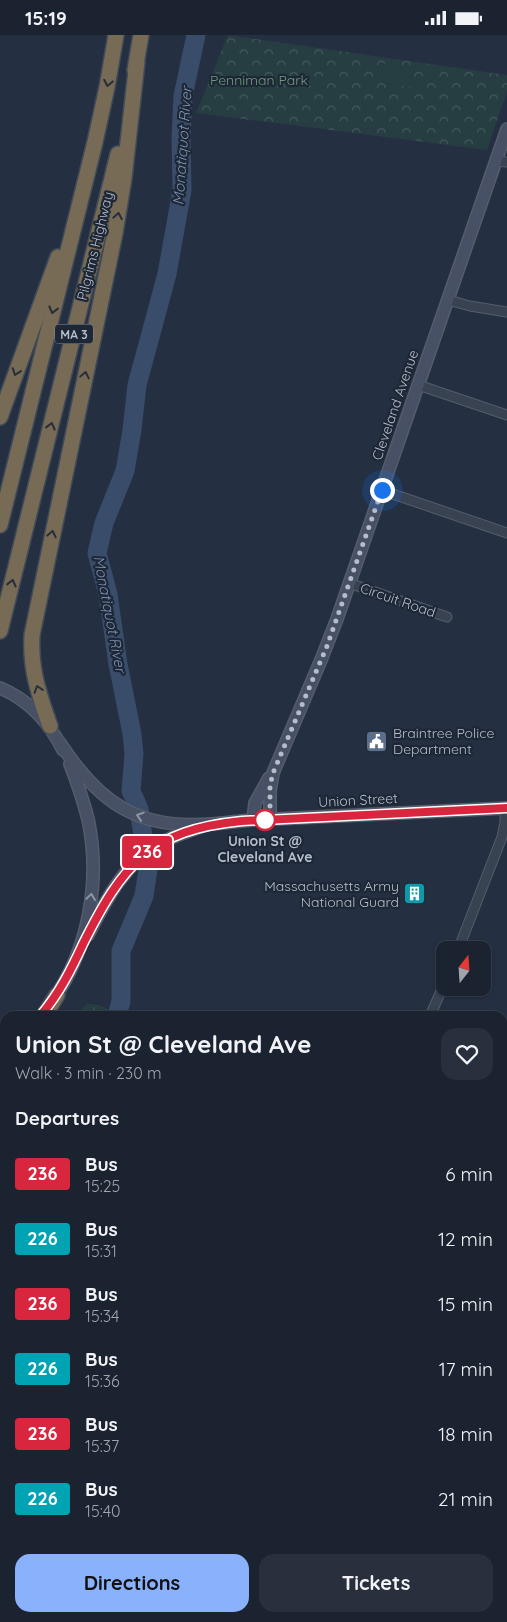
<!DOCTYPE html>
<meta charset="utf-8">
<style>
:root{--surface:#1b2331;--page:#282f3d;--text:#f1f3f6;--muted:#a0a4ab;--line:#39404d;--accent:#8ab1fb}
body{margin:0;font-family:Quicksand,sans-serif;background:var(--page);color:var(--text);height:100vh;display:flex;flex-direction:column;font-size:19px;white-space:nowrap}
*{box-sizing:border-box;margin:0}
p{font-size:16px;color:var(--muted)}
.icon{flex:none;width:28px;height:28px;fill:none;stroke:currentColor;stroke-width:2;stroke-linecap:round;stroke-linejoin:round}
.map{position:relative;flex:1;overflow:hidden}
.side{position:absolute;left:0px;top:976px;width:508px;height:611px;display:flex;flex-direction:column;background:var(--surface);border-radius:15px 15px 0 0;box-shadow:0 1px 4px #0004,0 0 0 1px var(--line)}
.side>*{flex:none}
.badge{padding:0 10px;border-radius:4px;font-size:18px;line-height:32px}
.needle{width:32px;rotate:17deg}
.fabs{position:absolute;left:436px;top:906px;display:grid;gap:10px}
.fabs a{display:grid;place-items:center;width:55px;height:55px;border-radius:10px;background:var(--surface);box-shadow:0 1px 4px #0004,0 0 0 1px var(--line);font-size:25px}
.you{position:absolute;width:25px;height:25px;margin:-12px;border:4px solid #fff;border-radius:50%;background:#1a73e8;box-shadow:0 0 0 8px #1a73e833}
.map>.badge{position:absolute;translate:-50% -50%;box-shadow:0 0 0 2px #fff}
h2{padding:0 15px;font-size:19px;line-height:45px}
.round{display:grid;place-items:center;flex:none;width:52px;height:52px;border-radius:15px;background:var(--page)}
.head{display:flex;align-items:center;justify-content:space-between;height:85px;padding:0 15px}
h1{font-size:24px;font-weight:700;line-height:38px}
.primary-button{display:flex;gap:10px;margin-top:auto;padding:10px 15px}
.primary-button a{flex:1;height:58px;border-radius:15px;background:var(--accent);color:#111;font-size:20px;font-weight:700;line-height:58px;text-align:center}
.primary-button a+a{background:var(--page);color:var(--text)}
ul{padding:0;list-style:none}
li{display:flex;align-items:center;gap:15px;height:65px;padding:0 15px}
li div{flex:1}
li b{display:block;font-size:19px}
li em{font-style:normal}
li .badge{min-width:55px;font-weight:700;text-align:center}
.status{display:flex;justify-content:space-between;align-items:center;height:35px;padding:0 25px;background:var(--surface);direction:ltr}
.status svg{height:14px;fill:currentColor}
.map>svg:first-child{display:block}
.wetland{fill:url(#wetland-marsh)}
.park{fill:url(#park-crowns)}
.pitch{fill:#263e42}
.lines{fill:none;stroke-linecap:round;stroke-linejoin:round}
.river{stroke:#394c6a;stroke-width:19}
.street-casing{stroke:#545d6b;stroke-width:11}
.secondary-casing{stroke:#545d6b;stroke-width:14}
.highway-casing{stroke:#414a58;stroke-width:18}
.street{stroke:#394250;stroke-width:9}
.secondary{stroke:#475064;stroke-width:11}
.highway{stroke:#776b55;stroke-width:15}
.oneway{stroke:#272e39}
.oneway2{stroke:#8e97a7}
.line-casing{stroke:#fff;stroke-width:11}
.line{stroke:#d7263d;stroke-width:8}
.walk{stroke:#b5bdcb;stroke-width:5;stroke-dasharray:0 9}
.stop-dot{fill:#fff;stroke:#d7263d;stroke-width:2.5}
.labels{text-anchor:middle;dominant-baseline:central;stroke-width:4.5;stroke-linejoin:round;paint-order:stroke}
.shield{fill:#1e2736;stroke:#88909e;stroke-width:1}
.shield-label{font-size:12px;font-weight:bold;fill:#b5bdcb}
.park-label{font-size:14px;fill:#6c9d79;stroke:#1e2736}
.street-label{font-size:14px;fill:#b5bdcb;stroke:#1e2736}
.poi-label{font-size:14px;fill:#b5bdcb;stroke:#1e2736;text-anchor:start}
.stop-label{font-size:14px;font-weight:bold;fill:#b5bdcb;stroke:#1e2736}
.water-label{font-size:15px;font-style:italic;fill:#7c91b3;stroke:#1e2736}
</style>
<div class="status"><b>15:19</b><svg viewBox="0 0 49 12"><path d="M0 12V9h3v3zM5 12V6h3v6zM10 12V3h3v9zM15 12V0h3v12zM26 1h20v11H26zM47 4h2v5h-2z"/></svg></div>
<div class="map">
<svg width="507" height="1587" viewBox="0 0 507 1587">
<defs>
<pattern id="wetland-marsh" width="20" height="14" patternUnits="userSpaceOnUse" patternTransform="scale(1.25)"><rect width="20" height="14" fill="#263e42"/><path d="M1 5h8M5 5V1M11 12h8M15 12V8" fill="none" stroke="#43585c"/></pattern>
<pattern id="park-crowns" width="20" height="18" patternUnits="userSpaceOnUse" patternTransform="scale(1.25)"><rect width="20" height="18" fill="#263e42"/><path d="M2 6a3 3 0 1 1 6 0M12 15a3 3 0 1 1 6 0" fill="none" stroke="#43585c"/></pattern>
</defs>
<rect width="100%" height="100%" fill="#242f41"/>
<!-- wetland -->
<g class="wetland">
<path d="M87,969C99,969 108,972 117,981H74Z"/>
<path d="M503,1248L507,1251V1583L502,1587H187L186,1583L502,1582Z"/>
</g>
<!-- park -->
<path class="park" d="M228,0L507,40V57L487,115L196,78Z"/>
<!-- pitch -->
<path class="pitch" d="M380,28L414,33L411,52L377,47Z"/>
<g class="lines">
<!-- river -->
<path class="river" d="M117,981L121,966V916L144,861L148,834L139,774L131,756L134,719L132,699L118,629L108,559L97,518L104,488L125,436L132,395L137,350L167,239L182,155L181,104L183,61L196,0"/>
<defs>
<g id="street">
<path d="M496,126L507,127"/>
<path d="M448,265L470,271L507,277"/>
<path d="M418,350L507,380"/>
<path d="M381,455L507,498"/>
<path d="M349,548L447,582"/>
<path d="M458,915L502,802L505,787V773"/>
<path d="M430,981L445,947"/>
</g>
<g id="secondary">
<path d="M0,653C29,665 49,687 63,715"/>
<path d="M60,708C99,768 138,795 211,789C225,788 239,786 253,785L507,773"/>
<path d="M270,784V756L273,738L321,625L337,584L507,94"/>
<path d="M253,785L255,768L269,743"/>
<path d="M88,900C106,865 125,827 161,808C173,801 187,797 200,792"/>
<path d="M53,965C89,914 101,845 88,784C83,765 77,747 70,729"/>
<path d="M0,1016L5,1013"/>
</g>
<g id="highway">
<path d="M135,35L141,0"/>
<path d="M0,382L58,222"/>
<path d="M0,490L95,107L107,52L116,0"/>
<path d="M0,596L118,119"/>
<path d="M50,691C39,659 30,635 32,600L115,198L124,143L137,27"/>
<path d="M44,981L57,960"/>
<path d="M0,1058L5,1045"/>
<path d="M0,1134L5,1160"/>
<path d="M0,1326L5,1343"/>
<path d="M0,1407L5,1420"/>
<path d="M0,1459L5,1469"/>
<path d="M68,1582L71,1587"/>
<path d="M106,1582L109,1587"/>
</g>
</defs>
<!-- street casing -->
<use href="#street" class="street-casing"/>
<!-- secondary casing -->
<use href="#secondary" class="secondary-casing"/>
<!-- highway casing -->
<use href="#highway" class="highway-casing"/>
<!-- street -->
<use href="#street" class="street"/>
<!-- secondary -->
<use href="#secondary" class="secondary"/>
<!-- highway -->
<use href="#highway" class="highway"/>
</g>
<!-- one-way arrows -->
<defs><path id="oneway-chevron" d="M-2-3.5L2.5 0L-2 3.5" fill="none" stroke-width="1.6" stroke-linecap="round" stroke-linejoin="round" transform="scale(1.25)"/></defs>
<g class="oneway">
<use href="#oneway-chevron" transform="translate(108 48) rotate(101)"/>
<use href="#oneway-chevron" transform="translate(118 181) rotate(-80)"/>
<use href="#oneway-chevron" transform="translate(53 275) rotate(104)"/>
<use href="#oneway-chevron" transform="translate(16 337) rotate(110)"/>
<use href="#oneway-chevron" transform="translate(85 340) rotate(-78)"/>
<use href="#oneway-chevron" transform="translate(51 391) rotate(-76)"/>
<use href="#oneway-chevron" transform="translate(52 499) rotate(-78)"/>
<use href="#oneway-chevron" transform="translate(12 548) rotate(-76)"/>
<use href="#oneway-chevron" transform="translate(38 654) rotate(-108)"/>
</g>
<g class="oneway2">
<use href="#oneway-chevron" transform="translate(140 781) rotate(-162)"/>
<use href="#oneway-chevron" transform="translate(91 862) rotate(-82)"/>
</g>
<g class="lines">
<defs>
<path id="line" d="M40,981C59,959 71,935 83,909C123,829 150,795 242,786L507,773"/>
</defs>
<!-- line casing -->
<use href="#line" class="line-casing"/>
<!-- line -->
<use href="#line" class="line"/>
<!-- walk -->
<path class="walk" d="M265,785L270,784V751L273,738L327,611L382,455"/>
</g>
<!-- icons -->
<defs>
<symbol id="civic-square" viewBox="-11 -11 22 22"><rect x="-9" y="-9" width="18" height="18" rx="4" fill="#5c6f8a" stroke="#1e2736"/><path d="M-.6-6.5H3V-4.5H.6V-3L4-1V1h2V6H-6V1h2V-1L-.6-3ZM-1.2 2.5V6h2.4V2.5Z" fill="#fff"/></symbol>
<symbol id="building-square" viewBox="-11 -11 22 22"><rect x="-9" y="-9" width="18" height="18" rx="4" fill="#0f9aa8" stroke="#1e2736"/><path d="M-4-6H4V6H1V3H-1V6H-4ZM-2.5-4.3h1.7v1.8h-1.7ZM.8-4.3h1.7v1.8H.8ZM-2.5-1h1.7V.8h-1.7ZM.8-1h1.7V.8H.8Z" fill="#fff"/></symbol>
</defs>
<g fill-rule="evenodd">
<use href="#civic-square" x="364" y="694" width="25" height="25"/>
<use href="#building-square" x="402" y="846" width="25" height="25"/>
</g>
<!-- markers -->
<circle class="stop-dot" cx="265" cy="785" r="10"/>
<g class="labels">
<!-- shield labels -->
<rect class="shield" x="55" y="289.5" width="38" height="19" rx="4"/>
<g class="shield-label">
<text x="74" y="299">MA 3</text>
</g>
<!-- park labels -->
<g class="park-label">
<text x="259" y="45">Penniman Park</text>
</g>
<!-- street labels -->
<g class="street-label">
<text transform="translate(95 211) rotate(-76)">Pilgrims Highway</text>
<text transform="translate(395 370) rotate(-71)">Cleveland Avenue</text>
<text transform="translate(398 565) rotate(19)">Circuit Road</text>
<text transform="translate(358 765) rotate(-3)">Union Street</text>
</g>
<!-- poi labels -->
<g class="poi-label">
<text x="393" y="698">Braintree Police<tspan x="393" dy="16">Department</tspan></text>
<text x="399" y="851" text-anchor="end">Massachusetts Army<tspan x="399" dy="16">National Guard</tspan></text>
</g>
<!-- stop labels -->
<g class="stop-label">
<text x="265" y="806">Union St @<tspan x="265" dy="16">Cleveland Ave</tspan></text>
</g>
<!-- water labels -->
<g class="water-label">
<text transform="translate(182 111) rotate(-86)">Monatiquot River</text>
<text transform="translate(110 579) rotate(79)">Monatiquot River</text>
</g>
</g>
</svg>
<div class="fabs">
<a><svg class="needle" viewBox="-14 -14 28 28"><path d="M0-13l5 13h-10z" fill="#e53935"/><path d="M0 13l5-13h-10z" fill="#a0a4ab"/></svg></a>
</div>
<div class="you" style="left:382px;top:455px"></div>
<b class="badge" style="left:147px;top:817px;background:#d7263d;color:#fff">236</b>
<section class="side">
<div class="head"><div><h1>Union St @ Cleveland Ave</h1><p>Walk · 3 min · 230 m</p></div><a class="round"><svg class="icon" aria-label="heart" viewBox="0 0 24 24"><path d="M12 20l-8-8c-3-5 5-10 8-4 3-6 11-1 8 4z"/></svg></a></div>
<h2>Departures</h2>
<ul>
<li><span class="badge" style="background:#d7263d;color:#fff">236</span><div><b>Bus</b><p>15:25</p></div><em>6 min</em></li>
<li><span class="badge" style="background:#00a3b4;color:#fff">226</span><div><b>Bus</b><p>15:31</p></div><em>12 min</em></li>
<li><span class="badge" style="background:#d7263d;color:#fff">236</span><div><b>Bus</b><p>15:34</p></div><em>15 min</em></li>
<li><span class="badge" style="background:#00a3b4;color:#fff">226</span><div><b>Bus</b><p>15:36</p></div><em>17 min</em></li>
<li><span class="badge" style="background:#d7263d;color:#fff">236</span><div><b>Bus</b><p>15:37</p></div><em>18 min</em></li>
<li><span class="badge" style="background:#00a3b4;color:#fff">226</span><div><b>Bus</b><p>15:40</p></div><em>21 min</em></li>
</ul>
<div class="primary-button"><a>Directions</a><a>Tickets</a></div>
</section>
</div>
